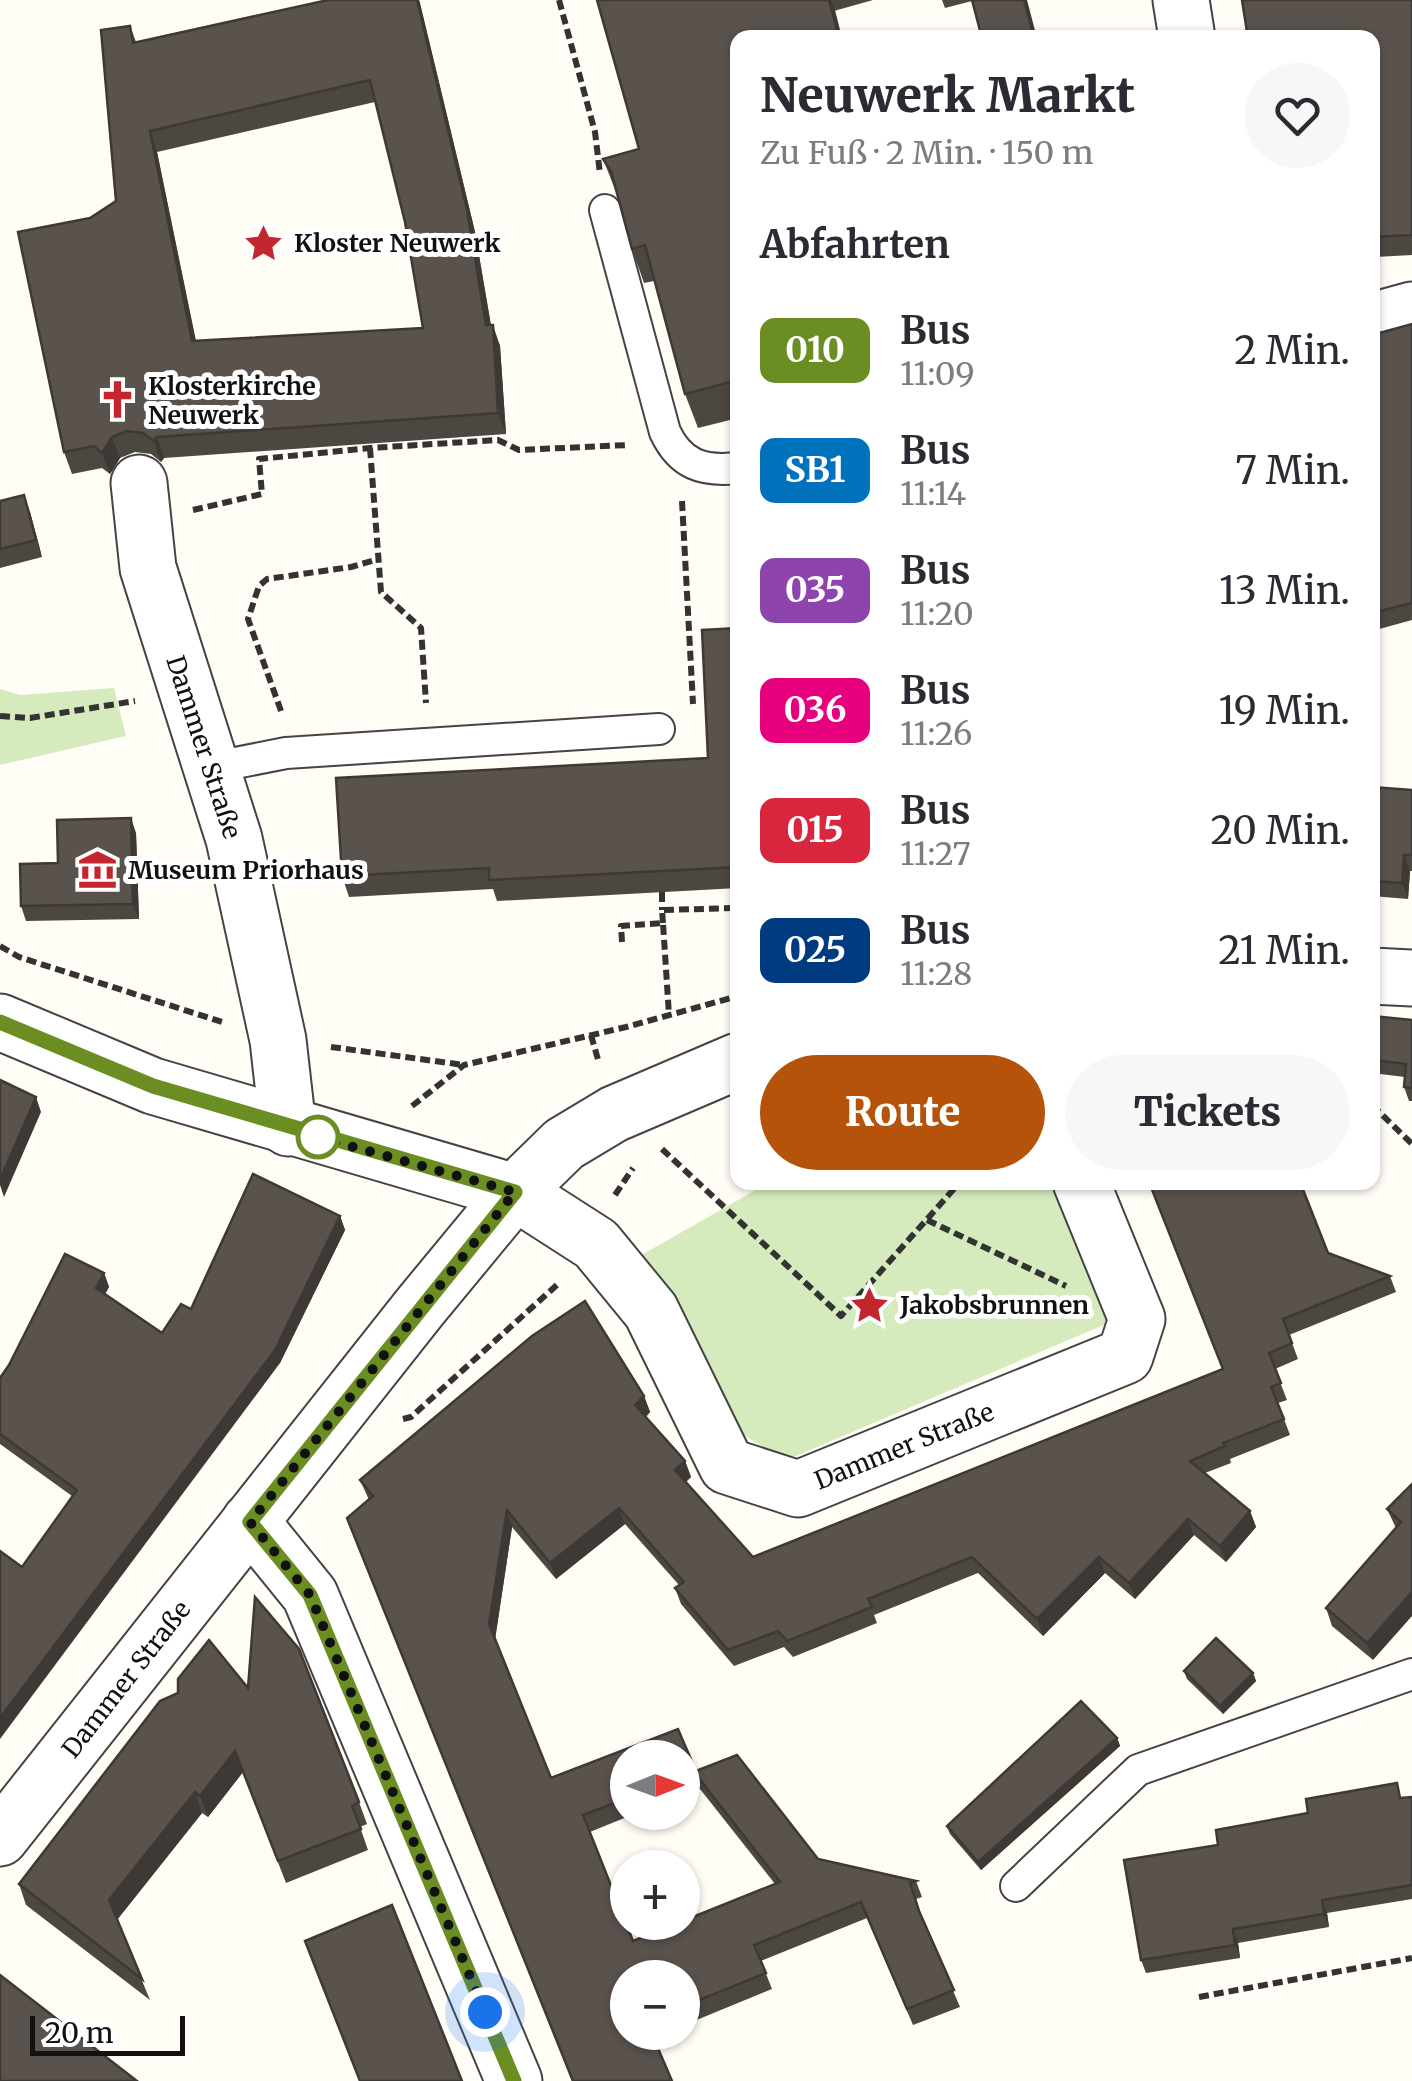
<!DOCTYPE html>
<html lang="de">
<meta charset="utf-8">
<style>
:root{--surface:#fff;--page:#f7f7f7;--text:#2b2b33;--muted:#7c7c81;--accent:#b45309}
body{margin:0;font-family:Merriweather,serif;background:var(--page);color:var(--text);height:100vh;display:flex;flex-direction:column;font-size:38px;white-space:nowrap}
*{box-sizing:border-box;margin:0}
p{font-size:32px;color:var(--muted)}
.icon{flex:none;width:55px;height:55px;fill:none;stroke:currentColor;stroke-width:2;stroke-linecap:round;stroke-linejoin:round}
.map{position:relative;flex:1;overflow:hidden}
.sheet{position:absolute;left:730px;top:30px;width:650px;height:1160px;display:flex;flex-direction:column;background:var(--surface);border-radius:20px;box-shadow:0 2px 8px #0004}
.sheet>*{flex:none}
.badge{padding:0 20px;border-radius:15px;font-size:35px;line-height:65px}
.needle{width:65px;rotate:89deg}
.fabs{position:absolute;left:610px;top:1740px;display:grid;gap:20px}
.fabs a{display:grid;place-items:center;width:90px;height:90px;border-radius:50%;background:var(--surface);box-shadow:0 2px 8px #0004;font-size:50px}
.scale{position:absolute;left:30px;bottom:25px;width:155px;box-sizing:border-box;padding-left:10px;border:5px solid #111;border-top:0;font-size:28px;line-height:35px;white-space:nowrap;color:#111;-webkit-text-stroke:8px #fff;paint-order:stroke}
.you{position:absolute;width:50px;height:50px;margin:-25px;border:8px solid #fff;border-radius:50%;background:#1a73e8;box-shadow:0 0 0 15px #1a73e833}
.map>.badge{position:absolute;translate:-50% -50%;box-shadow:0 0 0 5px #fff}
h2{padding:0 30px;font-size:38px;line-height:90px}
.round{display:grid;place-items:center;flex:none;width:105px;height:105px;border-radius:52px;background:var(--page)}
.overview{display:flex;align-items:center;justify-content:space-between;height:170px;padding:0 30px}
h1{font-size:48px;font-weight:800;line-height:75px}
.button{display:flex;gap:20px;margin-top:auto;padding:20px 30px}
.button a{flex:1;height:115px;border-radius:60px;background:var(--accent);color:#fff;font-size:40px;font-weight:800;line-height:115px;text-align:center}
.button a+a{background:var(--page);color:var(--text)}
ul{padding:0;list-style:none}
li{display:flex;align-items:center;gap:30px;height:120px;padding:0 30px}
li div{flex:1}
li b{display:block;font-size:38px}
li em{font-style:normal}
li .badge{min-width:110px;font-weight:700;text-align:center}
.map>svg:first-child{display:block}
.green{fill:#d5ebbd}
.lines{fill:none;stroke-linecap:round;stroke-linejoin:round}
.service-casing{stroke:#444;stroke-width:34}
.minor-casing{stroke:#444;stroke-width:59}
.tertiary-casing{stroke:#444;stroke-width:59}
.path{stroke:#333;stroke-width:6;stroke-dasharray:10 5;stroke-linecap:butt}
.service{stroke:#fff;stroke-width:30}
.minor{stroke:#fff;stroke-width:55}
.tertiary{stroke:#fff;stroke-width:55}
.wall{fill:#4d4742;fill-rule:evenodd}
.shaded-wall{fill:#3f3936}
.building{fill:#5a524d;stroke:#3f3936;stroke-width:2.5;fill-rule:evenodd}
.line-casing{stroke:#fff;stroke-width:22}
.line{stroke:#6b8e23;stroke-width:15}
.walk{stroke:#111;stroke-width:10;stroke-dasharray:0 18}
.stop-dot{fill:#fff;stroke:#6b8e23;stroke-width:5}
.labels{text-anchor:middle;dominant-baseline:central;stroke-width:10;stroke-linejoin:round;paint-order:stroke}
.poi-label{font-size:25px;font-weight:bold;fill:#111;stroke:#fff;text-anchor:start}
.street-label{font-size:25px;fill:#111;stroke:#fff}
</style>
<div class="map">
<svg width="1412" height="2081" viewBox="0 0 1412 2081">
<rect width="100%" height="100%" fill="#fffdf5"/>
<!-- green -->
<g class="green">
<path d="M114,688L126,736L0,765V689L20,695Z"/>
<path d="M768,1183H1057L1113,1321L784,1461L735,1429L638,1257Z"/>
</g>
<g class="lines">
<defs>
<g id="service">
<path d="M605,210L665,432C680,464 702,472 738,468"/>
<path d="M210,768L286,753L659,729"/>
<path d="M1016,1886L1138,1770L1412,1674"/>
</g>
<g id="minor">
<path d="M1372,321L1412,310"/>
<path d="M139,483L148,568L234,839L278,1040L288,1128"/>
<path d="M1372,976L1412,978"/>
<path d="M515,1192L596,1244L651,1311L727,1466L798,1489L1125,1356L1137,1319L1081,1182"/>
</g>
<g id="tertiary">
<path d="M1181,0L1187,38"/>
<path d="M0,1022L153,1086L515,1192"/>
<path d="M250,1521L310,1595L514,2081"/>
<path d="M0,1838L420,1307L515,1192L564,1144L614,1114L738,1061"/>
</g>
</defs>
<!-- service casing -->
<use href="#service" class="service-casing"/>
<!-- minor casing -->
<use href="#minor" class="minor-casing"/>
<!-- tertiary casing -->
<use href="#tertiary" class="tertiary-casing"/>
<!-- path -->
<g class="path">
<path d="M559,0L595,132L600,174"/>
<path d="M370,448L381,592L421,628L426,703"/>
<path d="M682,501L693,704"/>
<path d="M193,510L262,494L259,459L370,448L498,440L519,450L628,445"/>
<path d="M281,711L248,619L259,586L267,579L351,567L378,559"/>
<path d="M0,716L30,718L135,701"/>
<path d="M662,892V910"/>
<path d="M663,923L662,910L738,908"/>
<path d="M622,942L621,926L663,923L669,1015"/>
<path d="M0,946L19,957L222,1022"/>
<path d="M591,1035L599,1063"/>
<path d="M331,1047L464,1065"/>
<path d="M1372,1105L1412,1144"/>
<path d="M412,1106L464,1065L626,1027L738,996"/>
<path d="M662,1149L841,1316L960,1182"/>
<path d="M615,1195L633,1168"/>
<path d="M927,1220L1066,1286"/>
<path d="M403,1419L411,1417L559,1283"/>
<path d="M1199,1997L1412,1958"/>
</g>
<!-- service -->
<use href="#service" class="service"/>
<!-- minor -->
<use href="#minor" class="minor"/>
<!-- tertiary -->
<use href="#tertiary" class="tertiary"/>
</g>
<!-- wall -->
<g class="wall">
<path d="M328,0H419L475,232L491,325L500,346L506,434L164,458L161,462L151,454L135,452L120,458L110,474L102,468L72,474L64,452L116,201L130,26L136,42ZM375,102L405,222L423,328L196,341L157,152Z"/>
<path d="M597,0H873L738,38V418L698,428L685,394L654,281L644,283L632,249L618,197L603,159L639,149Z"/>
<path d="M942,0H1027L972,1L945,8Z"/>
<path d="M1412,0V255L1375,257L1378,287L1372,289V38Z"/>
<path d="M1412,324V620L1372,631V335Z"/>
<path d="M0,501L30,512L42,557L0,568Z"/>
<path d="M738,628V888L497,901L493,889L349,897L342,876L708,758Z"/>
<path d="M1372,787L1412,790V871H1410L1408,899L1372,896Z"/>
<path d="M136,833L139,919L26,921L21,906L58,863Z"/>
<path d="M1372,1016L1412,1020V1101H1409L1404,1087L1405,1077L1372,1073Z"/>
<path d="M1149,1182H1300L1328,1253L1390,1276L1396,1292L1289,1335L1298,1359L1275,1369L1287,1400L1278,1403L1290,1435L1230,1459L1231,1463L1205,1473L1250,1511L1256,1527L1226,1562L1194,1535L1135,1599L1105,1573L1043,1636L978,1573L874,1615L877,1623L793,1657L784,1647L734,1666L681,1604L675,1588L679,1585L625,1524L556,1579L512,1527L495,1639L551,1778L678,1729L696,1771L737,1755L818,1859L916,1881L922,1897L916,1899L922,1918L960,2007L913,2025L867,1918L761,1961L772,1989L682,2026V1978H628V2032H666L654,2038L672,2081H572L347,1518L369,1500L360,1480L532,1336L585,1301L644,1396L650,1412L646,1417L685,1461L691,1477L686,1482L753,1557L1223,1369ZM628,1758H682V1795L700,1789L775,1884L633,1941L590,1832L639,1812H628Z"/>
<path d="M340,1216L345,1230L280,1363L22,1567L72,1496L0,1444V1378L104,1273L109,1287L105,1294L162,1333L191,1309Z"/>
<path d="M1412,1484L1373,1660L1332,1626L1326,1608L1396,1528L1387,1509Z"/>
<path d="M1184,1671L1253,1673L1256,1681L1223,1714L1187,1679Z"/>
<path d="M248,1688L359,1802L367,1824L360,1827L368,1850L286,1883L243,1772L208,1817L202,1813L117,1920L150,2000L26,1905L19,1884Z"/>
<path d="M1117,1738L1120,1746L981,1870L950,1834L947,1826Z"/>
<path d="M1412,1797V1899L1327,1913L1329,1927L1238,1943L1240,1958L1146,1973L1141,1960L1218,1845Z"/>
</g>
<!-- shaded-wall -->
<g class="shaded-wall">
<path d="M417,0H419L420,3L475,232L494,344L493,325L500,346L506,434L498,413L486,325Z"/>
<path d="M829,0H831L835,10L842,38H839Z"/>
<path d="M1024,0H1027L1037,38H1034Z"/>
<path d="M150,131L157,152L200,362L192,341Z"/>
<path d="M1372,249L1375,257L1378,287L1372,270Z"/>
<path d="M112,437L120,458L110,474L102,453Z"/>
<path d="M157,437L164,458L161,462L154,441Z"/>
<path d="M24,495L30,512L42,557L36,540Z"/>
<path d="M131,818L136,833L139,919L133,904Z"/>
<path d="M1404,855L1410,871L1408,899L1402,883Z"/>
<path d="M36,1097L41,1112L4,1197L0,1185V1180Z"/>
<path d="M340,1216L345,1230L280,1363L0,1739V1718Z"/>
<path d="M104,1273L109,1287L101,1302L96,1288Z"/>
<path d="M644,1396L650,1412L641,1421L635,1405Z"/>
<path d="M685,1461L691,1477L681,1486L675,1470Z"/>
<path d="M619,1508L625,1524L556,1579L550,1563Z"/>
<path d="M507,1510L512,1527L495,1640L489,1624Z"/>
<path d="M1250,1511L1256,1527L1226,1562L1220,1546Z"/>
<path d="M1188,1519L1194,1535L1135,1599L1129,1583Z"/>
<path d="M1099,1557L1105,1573L1043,1636L1037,1619Z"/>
<path d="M1412,1592V1616L1373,1660L1367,1643Z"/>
<path d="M1253,1673L1256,1681L1223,1714L1220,1706Z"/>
<path d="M1117,1738L1120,1746L981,1870L978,1862Z"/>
<path d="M235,1751L243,1772L208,1817L200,1796Z"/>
<path d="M195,1792L202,1813L116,1921L109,1900Z"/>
<path d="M1322,1900L1327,1913L1329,1927L1324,1914Z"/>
<path d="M1233,1929L1238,1943L1240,1958L1235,1945Z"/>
</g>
<!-- building -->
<g class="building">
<path d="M328,0H417L467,210L486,325H493L498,413L157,437L154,441L143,433L127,431L112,437L102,453L94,446L64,452L18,232L90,218L116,201L101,30L130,26L133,43ZM370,80L405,222L423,328L192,341L150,131Z"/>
<path d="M597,0H829L839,38H738V380L685,394L645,245L632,249L611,171L603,159L639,149Z"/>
<path d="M972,0H1024L1034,38H982Z"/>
<path d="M1242,0H1412V235L1372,237V38H1248Z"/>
<path d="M1412,324V603L1372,613V335Z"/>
<path d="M24,495L36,540L0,549V501Z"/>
<path d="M738,628V867L489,880V868L342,876L336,778L708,758L702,630Z"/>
<path d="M1372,787L1412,790V855H1404L1402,883L1372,881Z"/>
<path d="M131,818L133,904L21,906L20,864L58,863L57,820Z"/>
<path d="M1372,1016L1412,1020V1088L1404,1087L1406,1064L1372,1060Z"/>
<path d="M0,1080L36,1097L0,1180Z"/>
<path d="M253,1174L340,1216L275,1350L0,1718V1551L22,1567L77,1490L0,1434V1378L9,1365L65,1254L104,1273L96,1288L162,1333L181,1304L191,1309Z"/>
<path d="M1149,1182H1300L1328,1253L1390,1276L1283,1319L1292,1343L1269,1353L1281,1383L1271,1387L1284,1419L1223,1443L1225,1446L1190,1461L1250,1511L1220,1546L1188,1519L1129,1583L1099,1557L1037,1619L972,1557L868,1599L872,1607L787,1641L778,1631L728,1650L675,1588L684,1582L619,1508L550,1563L507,1510L489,1624L551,1778L678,1729L696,1771L737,1755L818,1859L916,1881L910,1883L919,1911L954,1990L907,2009L861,1902L754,1945L766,1973L682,2007V1978H628V2032H651L672,2081H573L347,1518L373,1496L360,1480L532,1336L585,1301L644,1396L635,1405L685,1461L675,1470L753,1557L1223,1369ZM628,1758H682V1777L694,1772L780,1882L633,1941L583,1815L628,1798Z"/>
<path d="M1412,1484V1592L1367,1643L1326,1608L1401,1522L1387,1509Z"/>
<path d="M255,1597L299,1649L359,1802L352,1806L361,1829L278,1861L235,1751L200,1796L195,1792L109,1900L142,1979L19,1884L160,1701L178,1693V1679L209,1640L248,1688Z"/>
<path d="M1216,1638L1253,1673L1220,1706L1184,1671Z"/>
<path d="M1081,1701L1117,1738L978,1862L947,1826Z"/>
<path d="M1397,1783L1400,1798L1412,1797V1885L1322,1900L1324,1914L1233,1929L1235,1945L1141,1960L1124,1860L1218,1845L1216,1830L1308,1813L1306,1799Z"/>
<path d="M392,1905L462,2081H360L305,1941Z"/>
<path d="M0,1975L137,2081H0Z"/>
</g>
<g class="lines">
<defs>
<path id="line" d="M0,1022L153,1086L515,1192L250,1522L310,1595L514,2081"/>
</defs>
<!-- line casing -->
<use href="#line" class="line-casing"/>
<!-- line -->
<use href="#line" class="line"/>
<!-- walk -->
<path class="walk" d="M318,1137L515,1192L250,1522L310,1595L485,2012"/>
</g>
<!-- icons -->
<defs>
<symbol id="sight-bare" viewBox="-9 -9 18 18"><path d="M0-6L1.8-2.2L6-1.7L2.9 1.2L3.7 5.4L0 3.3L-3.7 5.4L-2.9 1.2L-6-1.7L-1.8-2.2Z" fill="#c4262e" stroke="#fff" stroke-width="2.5" paint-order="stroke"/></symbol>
<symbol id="church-bare" viewBox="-9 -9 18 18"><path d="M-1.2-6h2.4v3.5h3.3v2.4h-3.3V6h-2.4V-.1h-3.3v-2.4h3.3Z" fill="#c4262e" stroke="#fff" stroke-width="2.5" paint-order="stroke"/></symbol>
<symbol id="museum-bare" viewBox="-9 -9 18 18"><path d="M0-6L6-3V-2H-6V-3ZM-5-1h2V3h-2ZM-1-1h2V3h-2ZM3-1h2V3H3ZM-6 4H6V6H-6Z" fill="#c4262e" stroke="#fff" stroke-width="2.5" paint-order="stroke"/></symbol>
</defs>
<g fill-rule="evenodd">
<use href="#sight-bare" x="236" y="216" width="55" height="55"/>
<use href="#church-bare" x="90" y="372" width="55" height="55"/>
<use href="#museum-bare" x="70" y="842" width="55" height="55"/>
<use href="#sight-bare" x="842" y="1278" width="55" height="55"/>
</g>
<!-- markers -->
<circle class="stop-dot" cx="318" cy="1137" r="20"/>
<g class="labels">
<!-- poi labels -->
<g class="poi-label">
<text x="294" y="243">Kloster Neuwerk</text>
<text x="148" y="386">Klosterkirche<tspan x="148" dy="29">Neuwerk</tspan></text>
<text x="128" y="870">Museum Priorhaus</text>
<text x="900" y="1305">Jakobsbrunnen</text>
</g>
<!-- street labels -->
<g class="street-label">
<text transform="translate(204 747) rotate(72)">Dammer Straße</text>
<text transform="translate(904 1446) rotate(-22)">Dammer Straße</text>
<text transform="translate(126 1679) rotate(-52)">Dammer Straße</text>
</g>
</g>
</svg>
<div class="fabs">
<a><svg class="needle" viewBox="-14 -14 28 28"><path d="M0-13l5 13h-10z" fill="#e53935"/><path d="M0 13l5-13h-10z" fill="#7c7c81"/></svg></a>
<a>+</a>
<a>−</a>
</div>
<div class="scale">20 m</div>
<div class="you" style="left:485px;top:2012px"></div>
<section class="sheet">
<div class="overview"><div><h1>Neuwerk Markt</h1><p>Zu Fuß · 2 Min. · 150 m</p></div><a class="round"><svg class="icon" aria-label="heart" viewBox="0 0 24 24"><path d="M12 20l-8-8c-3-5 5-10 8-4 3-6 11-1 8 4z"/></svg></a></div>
<h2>Abfahrten</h2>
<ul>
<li><span class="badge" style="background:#6b8e23;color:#fff">010</span><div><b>Bus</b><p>11:09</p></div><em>2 Min.</em></li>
<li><span class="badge" style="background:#0072bc;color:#fff">SB1</span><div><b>Bus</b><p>11:14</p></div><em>7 Min.</em></li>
<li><span class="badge" style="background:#8e44ad;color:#fff">035</span><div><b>Bus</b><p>11:20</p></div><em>13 Min.</em></li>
<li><span class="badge" style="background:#e6007e;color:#fff">036</span><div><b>Bus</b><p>11:26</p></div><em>19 Min.</em></li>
<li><span class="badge" style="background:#d7263d;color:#fff">015</span><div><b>Bus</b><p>11:27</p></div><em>20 Min.</em></li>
<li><span class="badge" style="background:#003b80;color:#fff">025</span><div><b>Bus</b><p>11:28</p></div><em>21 Min.</em></li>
</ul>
<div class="button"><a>Route</a><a>Tickets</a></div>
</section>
</div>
